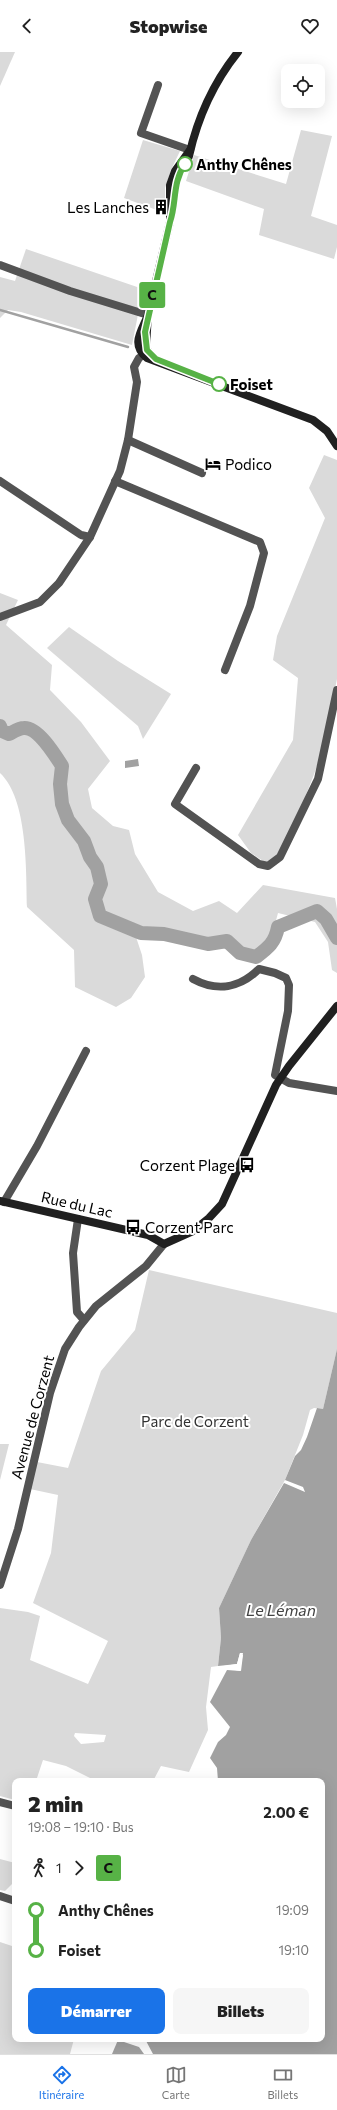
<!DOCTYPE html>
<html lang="fr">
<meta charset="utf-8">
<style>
:root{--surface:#fff;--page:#f6f6f6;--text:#222;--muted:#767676;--line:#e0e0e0;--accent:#1a73e8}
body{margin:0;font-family:Commissioner,sans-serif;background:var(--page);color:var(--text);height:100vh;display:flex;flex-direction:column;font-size:15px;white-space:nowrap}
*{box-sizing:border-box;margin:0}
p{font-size:13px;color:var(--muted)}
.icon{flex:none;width:22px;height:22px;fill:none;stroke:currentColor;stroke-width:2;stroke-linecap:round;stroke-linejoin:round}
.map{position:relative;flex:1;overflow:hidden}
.sheet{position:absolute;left:12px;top:1726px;width:313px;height:264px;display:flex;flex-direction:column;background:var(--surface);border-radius:8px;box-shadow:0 4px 16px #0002}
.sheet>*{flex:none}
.badge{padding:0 8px;border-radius:3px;font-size:14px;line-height:26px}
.fabs{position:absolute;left:281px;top:12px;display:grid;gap:8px}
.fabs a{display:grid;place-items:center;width:44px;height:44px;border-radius:8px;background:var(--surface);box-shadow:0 4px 16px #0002;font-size:20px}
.map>.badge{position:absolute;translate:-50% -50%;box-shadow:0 0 0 2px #fff}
.legs{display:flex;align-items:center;gap:6px;height:44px;padding:0 16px;font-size:13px}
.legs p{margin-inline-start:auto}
.headline{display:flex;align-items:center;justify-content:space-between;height:68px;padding:0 16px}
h1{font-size:22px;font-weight:800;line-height:30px}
.primary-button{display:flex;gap:8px;margin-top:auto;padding:8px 16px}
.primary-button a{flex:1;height:46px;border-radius:8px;background:var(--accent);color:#fff;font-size:16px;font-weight:800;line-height:46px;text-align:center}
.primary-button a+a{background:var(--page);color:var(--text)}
ul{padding:0 16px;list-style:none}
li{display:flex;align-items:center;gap:14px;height:40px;font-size:15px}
li i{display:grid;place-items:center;width:6px;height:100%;margin:0 5px;background:currentColor}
li i::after{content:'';width:10px;height:10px;margin:-5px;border:3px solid;border-radius:50%;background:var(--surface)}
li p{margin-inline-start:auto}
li:first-child i{background:linear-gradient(#0000 50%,currentColor 0)}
li:last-child i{background:linear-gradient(currentColor 50%,#0000 0)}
header{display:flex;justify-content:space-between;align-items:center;height:52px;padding:0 16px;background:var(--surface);font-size:18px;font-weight:800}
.dock{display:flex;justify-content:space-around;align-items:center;height:56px;border-top:1px solid var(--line);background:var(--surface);font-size:11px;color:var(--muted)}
.dock a{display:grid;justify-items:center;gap:2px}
.dock .active{color:var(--accent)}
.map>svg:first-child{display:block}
.green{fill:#dadada;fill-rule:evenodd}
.water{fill:#a1a1a1}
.pier{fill:#fff}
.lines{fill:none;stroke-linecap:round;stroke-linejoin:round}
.stream{stroke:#a1a1a1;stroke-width:2.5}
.river{stroke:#a1a1a1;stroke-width:14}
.street{stroke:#535353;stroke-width:8}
.secondary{stroke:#202020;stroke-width:8}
.line-1-casing{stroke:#fff;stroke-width:9}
.line-1{stroke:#57b246;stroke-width:6}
.stop-1-dot{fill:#fff;stroke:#57b246;stroke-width:2}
.labels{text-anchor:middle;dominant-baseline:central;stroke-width:4;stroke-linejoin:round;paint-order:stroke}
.stop-label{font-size:15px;font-weight:bold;fill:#000;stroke:#fff;text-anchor:start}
.poi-label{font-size:15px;fill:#000;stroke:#fff;text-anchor:end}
.street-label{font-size:15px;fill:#000;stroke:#fff}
.park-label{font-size:15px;fill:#313131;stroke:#fff}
.water-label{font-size:16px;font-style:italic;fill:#424242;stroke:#fff}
</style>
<header><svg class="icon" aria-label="back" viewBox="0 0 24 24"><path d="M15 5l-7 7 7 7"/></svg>Stopwise<svg class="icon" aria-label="heart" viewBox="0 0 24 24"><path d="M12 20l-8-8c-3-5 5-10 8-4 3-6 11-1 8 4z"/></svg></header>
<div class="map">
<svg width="337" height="2002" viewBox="0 0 337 2002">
<rect width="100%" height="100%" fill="#fff"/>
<!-- green -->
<g class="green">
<path d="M0,0H15L0,34Z"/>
<path d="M301,78L332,84L311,164L337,173V195L334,207L259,183L264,157L186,129L194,103L286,132Z"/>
<path d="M143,88L180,99L171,118L165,136V161L124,146Z"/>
<path d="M26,197L143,237L132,293L21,260L8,258L0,266V225L15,229Z"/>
<path d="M324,403L337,408V627L322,700L313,725L302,753L278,802L266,811L251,801L238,783L293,688L298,626L273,608L277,584L325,466L309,436Z"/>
<path d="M0,541L18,548L6,573L52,613L50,638L81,670L110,709L88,737L92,756L113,774L129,778L135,802L158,840L193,859L219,849L237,861L263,833L335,846L337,857V921L332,918L328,890L315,870L278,861L271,887L255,901L135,882L142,903L145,925L131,946L116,955L75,935L74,898L27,855C26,819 28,747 0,721Z"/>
<path d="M69,575L118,609L171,642L143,687L138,674L47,596Z"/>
<path d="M149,1218L337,1261V1297L323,1357L314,1356L310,1358L303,1383L285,1428L251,1488L219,1556L221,1586L218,1614L211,1615L206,1655L208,1678L189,1720L161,1714L153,1729H96L66,1714L43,1708L36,1729H15V1748L0,1744V1556L28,1560L40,1564L30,1608L88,1632L108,1589L33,1551L51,1501L58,1443L30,1437L37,1410L68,1416L101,1319L135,1278ZM75,1681L106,1683L104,1690L81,1692L74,1684Z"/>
<path d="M0,1392H9L0,1428Z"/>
<path d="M0,1807L15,1811V1829L5,1839L0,1838Z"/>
<path d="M0,1890L15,1895V1987H74L70,2002H0Z"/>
</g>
<!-- water -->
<g class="water">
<path d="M138,707L139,714L125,716V709Z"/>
<path d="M337,1297V2002H153L145,1987H322V1729H218L217,1716L210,1706L218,1690L226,1683L230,1675L210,1650L227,1618L240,1619L243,1601H240L237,1612L218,1614L221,1586L219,1556L251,1488L284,1431L305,1440L303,1435L285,1428L295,1404L301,1398L307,1385L317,1356L323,1357Z"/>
<path d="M118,1988L139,1995L144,2002H112Z"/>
</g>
<!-- pier -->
<path class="pier" d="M240,1601L243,1603L241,1619L217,1615L237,1612Z"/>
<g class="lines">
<!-- stream -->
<path class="stream" d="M0,258L128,295"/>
<!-- river -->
<path class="river" d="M0,674L2,679L9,682C13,680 19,676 24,676C38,675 55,703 62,714L60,732L62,752L68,768L84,789L90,805L97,815L101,832L95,847L100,864L141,881L164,882L208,892L227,889L240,901L256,905C268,896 275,891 278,875L317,859L326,867L337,886"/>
<!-- street -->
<g class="street">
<path d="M158,33L141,81L190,98"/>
<path d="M0,213L70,239L148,263"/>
<path d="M128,388L202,421"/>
<path d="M0,429L81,483L90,485"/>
<path d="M115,429L260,490L264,501L250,554L225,618"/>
<path d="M0,565L40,550L59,531L90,485L120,419L128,388L137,330L134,315L139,306L148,300"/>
<path d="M196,716L175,752L259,812L268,814L280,805L318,727L337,638"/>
<path d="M193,927C217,940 240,936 259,917L275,921L286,926L289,933L288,959L275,1023L289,1031L337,1039"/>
<path d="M4,1150L37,1094L86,999"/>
<path d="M78,1167L73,1201L77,1260L84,1268"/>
<path d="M0,1533L18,1477L50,1341L65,1297L79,1275L96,1254L146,1214L164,1192"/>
<path d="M0,1750L15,1754"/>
<path d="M0,1844L15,1849"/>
</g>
<!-- secondary -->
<g class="secondary">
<path d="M189,104C198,64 213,31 238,0"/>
<path d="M148,263C142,279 130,292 147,306L313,368L327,379L337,394"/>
<path d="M155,307L149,301L146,294L148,263L170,170V133L175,119L190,98"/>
<path d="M0,1149L148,1183L164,1192L193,1179L209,1166L222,1152L276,1033L289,1014L337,954"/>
</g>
</g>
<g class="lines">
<defs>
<path id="line-1" d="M185,112C172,131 177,150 170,170L145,280L147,298L156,307L219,332"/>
</defs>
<!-- line-1 casing -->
<use href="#line-1" class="line-1-casing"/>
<!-- line-1 -->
<use href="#line-1" class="line-1"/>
</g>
<!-- icons -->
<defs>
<symbol id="building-bare" viewBox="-9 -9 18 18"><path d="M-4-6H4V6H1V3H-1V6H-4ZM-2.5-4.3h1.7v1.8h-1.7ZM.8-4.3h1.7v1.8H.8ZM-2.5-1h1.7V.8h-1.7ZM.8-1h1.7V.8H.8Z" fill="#000" stroke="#fff" stroke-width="2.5" paint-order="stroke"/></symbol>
<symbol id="hotel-bare" viewBox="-9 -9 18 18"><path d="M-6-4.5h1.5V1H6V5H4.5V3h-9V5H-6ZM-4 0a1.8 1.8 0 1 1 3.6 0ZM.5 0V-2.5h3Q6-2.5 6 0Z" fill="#000" stroke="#fff" stroke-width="2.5" paint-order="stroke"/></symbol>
<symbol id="bus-bare" viewBox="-9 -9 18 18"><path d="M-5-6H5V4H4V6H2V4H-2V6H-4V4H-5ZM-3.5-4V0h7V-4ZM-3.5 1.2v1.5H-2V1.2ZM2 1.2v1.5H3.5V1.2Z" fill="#000" stroke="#fff" stroke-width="2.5" paint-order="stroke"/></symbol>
</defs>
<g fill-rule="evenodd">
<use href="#building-bare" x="150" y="144" width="22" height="22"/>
<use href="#hotel-bare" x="202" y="401" width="22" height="22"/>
<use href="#bus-bare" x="236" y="1102" width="22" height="22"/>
<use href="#bus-bare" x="122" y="1164" width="22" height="22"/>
</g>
<!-- markers -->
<g class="stop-1-dot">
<circle cx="185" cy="112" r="7"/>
<circle cx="219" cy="332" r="7"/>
</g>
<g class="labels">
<!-- stop labels -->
<g class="stop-label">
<text x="196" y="112">Anthy Chênes</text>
<text x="230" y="332">Foiset</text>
</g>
<!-- poi labels -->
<g class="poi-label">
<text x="149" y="155">Les Lanches</text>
<text x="225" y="412" text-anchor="start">Podico</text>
<text x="235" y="1113">Corzent Plage</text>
<text x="145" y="1175" text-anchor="start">Corzent Parc</text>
</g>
<!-- street labels -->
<g class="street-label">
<text transform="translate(77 1152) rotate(13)">Rue du Lac</text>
<text transform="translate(32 1365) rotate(-75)">Avenue de Corzent</text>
</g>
<!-- park labels -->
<g class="park-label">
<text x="195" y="1369">Parc de Corzent</text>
</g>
<!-- water labels -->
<g class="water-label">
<text x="281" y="1557">Le Léman</text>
</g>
</g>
</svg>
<div class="fabs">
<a><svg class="icon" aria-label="locate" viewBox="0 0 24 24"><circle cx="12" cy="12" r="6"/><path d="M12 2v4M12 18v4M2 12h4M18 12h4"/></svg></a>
</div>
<b class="badge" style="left:152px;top:243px;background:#57b246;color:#111">C</b>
<section class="sheet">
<div class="headline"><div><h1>2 min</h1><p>19:08 – 19:10 · Bus</p></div><b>2.00 €</b></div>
<div class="legs"><svg class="icon" aria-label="walk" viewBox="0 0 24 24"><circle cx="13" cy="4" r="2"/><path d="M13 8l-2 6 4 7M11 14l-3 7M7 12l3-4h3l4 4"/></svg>1<svg class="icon" aria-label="forward" viewBox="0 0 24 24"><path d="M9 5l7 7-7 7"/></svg><b class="badge" style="background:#57b246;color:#111">C</b></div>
<ul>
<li><i style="color:#57b246"></i><b>Anthy Chênes</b><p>19:09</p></li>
<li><i style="color:#57b246"></i><b>Foiset</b><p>19:10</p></li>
</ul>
<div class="primary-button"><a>Démarrer</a><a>Billets</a></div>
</section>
</div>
<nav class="dock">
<a class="active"><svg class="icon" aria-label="directions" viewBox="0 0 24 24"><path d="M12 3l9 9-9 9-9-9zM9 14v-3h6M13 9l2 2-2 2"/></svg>Itinéraire</a>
<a><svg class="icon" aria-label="map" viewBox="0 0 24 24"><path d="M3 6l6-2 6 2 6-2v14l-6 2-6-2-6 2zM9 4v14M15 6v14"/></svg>Carte</a>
<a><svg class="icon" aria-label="tickets" viewBox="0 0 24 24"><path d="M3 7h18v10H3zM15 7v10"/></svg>Billets</a>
</nav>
